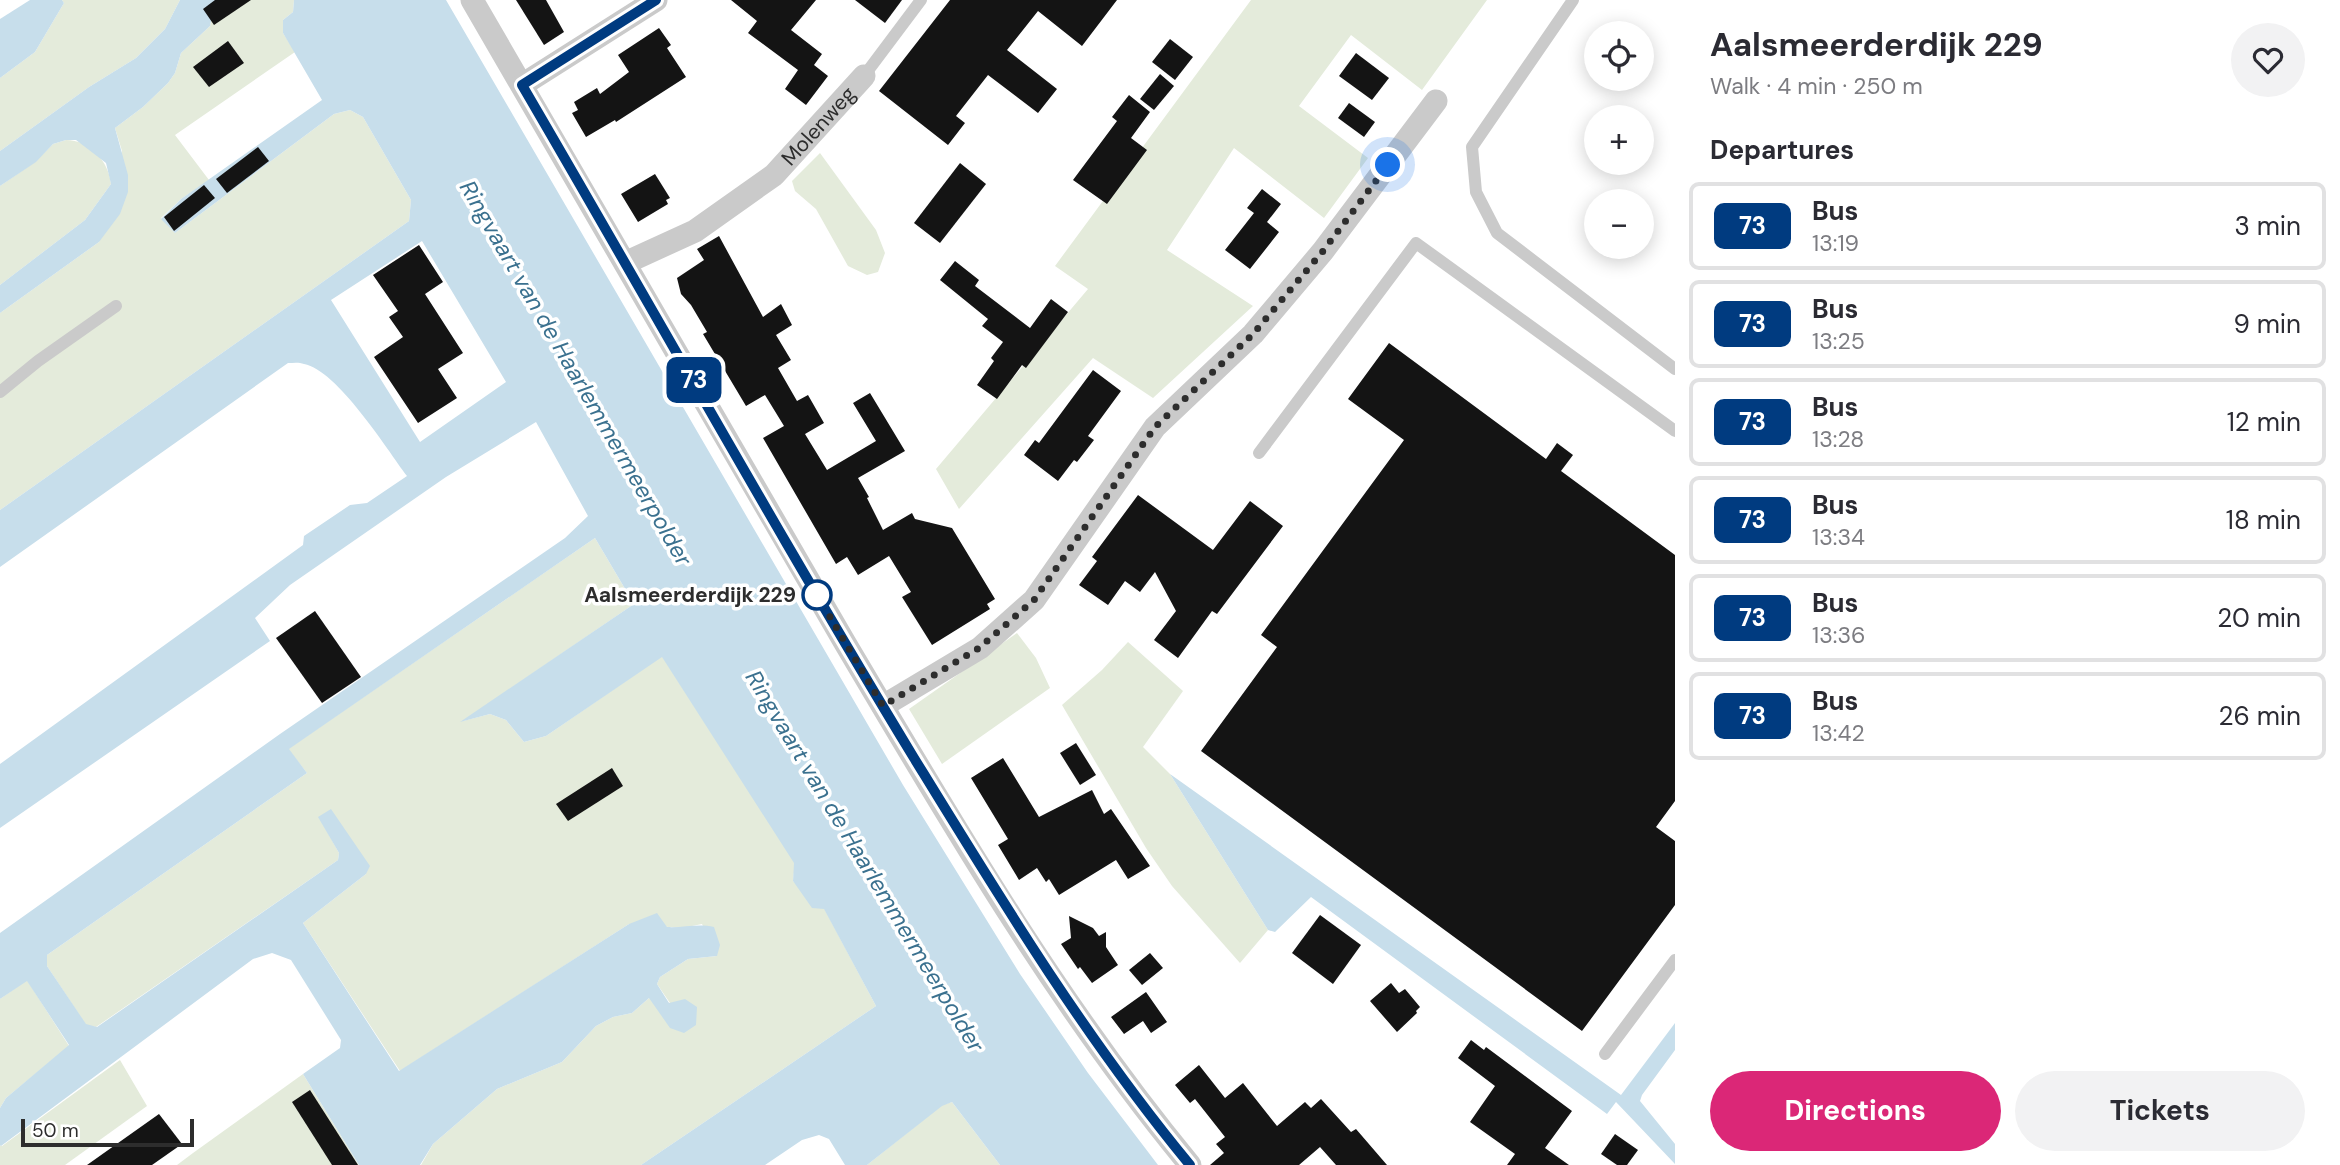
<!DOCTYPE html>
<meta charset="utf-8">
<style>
:root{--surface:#fff;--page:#f2f2f3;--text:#2b2b33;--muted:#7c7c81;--line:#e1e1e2;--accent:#db2777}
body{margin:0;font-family:"DM Sans",sans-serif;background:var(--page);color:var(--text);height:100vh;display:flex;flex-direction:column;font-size:26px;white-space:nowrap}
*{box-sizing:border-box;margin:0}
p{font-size:23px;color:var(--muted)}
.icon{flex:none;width:38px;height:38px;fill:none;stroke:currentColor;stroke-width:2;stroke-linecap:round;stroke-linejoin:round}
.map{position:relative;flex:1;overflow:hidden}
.side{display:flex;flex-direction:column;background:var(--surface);width:665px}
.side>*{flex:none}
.badge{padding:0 14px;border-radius:10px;font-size:24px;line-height:46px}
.controls{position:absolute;left:1584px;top:21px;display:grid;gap:14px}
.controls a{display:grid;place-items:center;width:70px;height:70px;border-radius:50%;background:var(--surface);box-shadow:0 4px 18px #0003;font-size:35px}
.scale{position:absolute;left:21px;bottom:18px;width:173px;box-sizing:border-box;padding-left:7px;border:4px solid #2d2d2d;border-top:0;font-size:19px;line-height:24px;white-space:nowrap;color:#2d2d2d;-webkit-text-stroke:5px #fff;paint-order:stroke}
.you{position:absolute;width:35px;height:35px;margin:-18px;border:5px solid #fff;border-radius:50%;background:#1a73e8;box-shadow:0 0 0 10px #1a73e833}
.map>.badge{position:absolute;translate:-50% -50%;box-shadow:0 0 0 4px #fff}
h2{padding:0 35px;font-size:26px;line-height:63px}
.round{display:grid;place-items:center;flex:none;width:74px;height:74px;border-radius:37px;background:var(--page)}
.summary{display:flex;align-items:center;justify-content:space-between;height:119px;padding:0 35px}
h1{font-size:33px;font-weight:700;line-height:52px}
.button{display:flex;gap:14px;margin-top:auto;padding:14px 35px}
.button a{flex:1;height:80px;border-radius:42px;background:var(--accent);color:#fff;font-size:28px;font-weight:700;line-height:80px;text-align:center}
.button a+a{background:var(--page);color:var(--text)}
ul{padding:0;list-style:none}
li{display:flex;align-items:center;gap:21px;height:88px;margin:0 14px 10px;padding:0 21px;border:4px solid var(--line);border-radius:10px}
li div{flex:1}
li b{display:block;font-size:26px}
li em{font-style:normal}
li .badge{min-width:77px;font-weight:700;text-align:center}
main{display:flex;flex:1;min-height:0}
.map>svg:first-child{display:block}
.green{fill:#e4ebdb}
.water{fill:#c7deeb;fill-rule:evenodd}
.building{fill:#141414}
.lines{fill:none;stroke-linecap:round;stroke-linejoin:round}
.service{stroke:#cacaca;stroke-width:12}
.minor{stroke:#cacaca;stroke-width:23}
.line-casing{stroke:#fff;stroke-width:16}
.line{stroke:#003b80;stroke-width:10}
.walk{stroke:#2d2d2d;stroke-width:7;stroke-dasharray:0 12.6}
.stop-dot{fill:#fff;stroke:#003b80;stroke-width:3.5}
.labels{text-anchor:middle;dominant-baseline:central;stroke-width:7;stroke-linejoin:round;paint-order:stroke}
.street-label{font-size:21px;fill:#2d2d2d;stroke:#fff}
.stop-label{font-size:21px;font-weight:bold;fill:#2d2d2d;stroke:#fff;text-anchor:end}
.water-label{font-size:23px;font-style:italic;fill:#3b718f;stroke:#fff}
</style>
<main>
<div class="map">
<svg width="1675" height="1165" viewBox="0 0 1675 1165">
<rect width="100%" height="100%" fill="#fff"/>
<!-- green -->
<g class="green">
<path d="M62,0H180L165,29L136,58L89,87L0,151V78L35,52L64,3Z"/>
<path d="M223,0H294L293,12L283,20V33L295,52L175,135L209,180L181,199L161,218L175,233L334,114L350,110L363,117L411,200L409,221L0,510V313L99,242L122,151L115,128L143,107L168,83L175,73L181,53L210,26L213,10Z"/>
<path d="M1251,0H1487L1422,90L1351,35L1299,106L1368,158L1324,218L1234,148L1167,250L1253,306L1153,398L1093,358L959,509L936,469L1088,289L1055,266Z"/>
<path d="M66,140C89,140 109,161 111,184L85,220L0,285V186L35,162L53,144Z"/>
<path d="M820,153L876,230L885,253L878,272L867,275L848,266L816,209L795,191L792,181Z"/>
<path d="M595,538L634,604L463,721L490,714L506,720L524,742L546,736L662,656L795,863L793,881L824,908L876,1006L641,1165H421L433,1144L497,1089L562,1062L596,1026L613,1017L632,1013L649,998L670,1003L657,984L660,977L688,959L717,956L702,924L682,928L629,924L400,1071L303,923L366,874L319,817L339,853L338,860L96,1027L86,1025L47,966V955L307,773L288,749Z"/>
<path d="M1017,633L1036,658L1050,688L942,764L909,709Z"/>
<path d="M1128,642L1183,691L1143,747L1170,774L1268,930L1240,963L1172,886L1146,848L1062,705L1102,670Z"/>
<path d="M27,980L69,1046L6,1098L0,1108V999Z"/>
<path d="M120,1060L147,1106L65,1165H0V1145L2,1146Z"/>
<path d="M303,1074L359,1165H177L193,1153Z"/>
<path d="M952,1102L1000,1165H867L942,1105Z"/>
</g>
<!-- water -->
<g class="water">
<path d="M30,0H62L64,3L35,52L0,78V19Z"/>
<path d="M180,0H223L213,10L210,26L181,53L175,73L168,83L143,107L115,128L128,175V192L120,214L99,242L0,313V285L85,220L111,184L106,163L76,140H66L53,144L36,162L0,186V151L89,87L136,58L165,29Z"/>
<path d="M294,0H446L903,785L1020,974L1088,1073L1158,1165H1000L952,1102L942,1106L867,1165H845L829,1139L819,1135L802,1140L765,1165H641L876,1006L824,909L812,908L793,881L794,863L662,657L546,736L524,742L506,720L490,714L460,722L634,604L595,538L289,749L307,773L47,955V966L86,1024L97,1027L338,860L339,853L318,817L331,809L370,866L366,874L303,923L399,1071L629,924L657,913L667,927C683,928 698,923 714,927L720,945L717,956L688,959L660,977L657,984L669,1003L685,999L697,1007L696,1025L684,1033L670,1028L649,998L632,1013L613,1017L596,1026L562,1062L497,1089L433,1144L420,1165H359L303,1074L340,1048L341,1040L291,960L272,953L253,959L1,1146L0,1145V1108L6,1098L69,1045L27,981L0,999V933L280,734L565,538L588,516L536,422L446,477L290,585L255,618L270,641L0,828V764L303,545L304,536L350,505L367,503L407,476C387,449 337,370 304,364C299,362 293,363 288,363L0,567V510L409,221L411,200L363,117L350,110L334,114L175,233L161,219L181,199L322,100L283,33V20L293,12ZM422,241L506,382L420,442L331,300Z"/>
<path d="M1170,774L1621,1095L1675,1023V1050L1642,1095L1640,1101L1675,1144V1164L1616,1102L1607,1114L1311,897L1275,932L1268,930Z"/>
</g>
<!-- building -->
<g class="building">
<path d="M215,0H251L214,25L203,9Z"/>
<path d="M516,0H546L564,32L544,45Z"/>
<path d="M731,0H816L791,30L822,54L814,65L828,76L806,105L785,89L798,70L748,33L757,21Z"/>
<path d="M855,0H902L885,23Z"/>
<path d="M950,0H1117L1082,46L1038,11L1007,50L1057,89L1038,113L988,75L956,116L965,123L948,145L879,91Z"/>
<path d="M659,28L671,45L667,48L686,77L616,122L615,120L586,137L572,113L578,110L574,102L597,88L600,94L629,72L618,55Z"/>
<path d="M1170,39L1193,57L1175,80L1152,62Z"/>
<path d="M228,41L244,63L209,87L193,67Z"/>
<path d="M1356,53L1389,78L1372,100L1339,76Z"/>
<path d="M1160,74L1174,86L1154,110L1140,99Z"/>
<path d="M1129,95L1150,112L1131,138L1147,150L1107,204L1073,180L1117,121L1112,117Z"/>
<path d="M1349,103L1375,122L1364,137L1338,118Z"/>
<path d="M258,147L269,161L227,193L216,179Z"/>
<path d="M960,163L986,184L940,243L914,223Z"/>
<path d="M655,174L670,198L666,200L668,204L638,222L621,194Z"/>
<path d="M204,185L215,198L174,231L164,217Z"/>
<path d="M1262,189L1281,204L1267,222L1279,232L1250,269L1225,250L1254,213L1247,208Z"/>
<path d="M719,236L763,317L781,304L792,325L776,335L791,360L778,368L797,401L808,395L824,423L805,434L827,470L876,441L853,403L870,393L905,451L858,478L869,497L867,498L883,530L912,513L915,519L952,528L995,599L987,604L990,609L932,645L902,597L911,592L889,556L858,575L847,557L836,564L763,438L784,426L765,395L746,406L703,334L707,332L691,305L681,294L677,278L704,260L697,249Z"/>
<path d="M419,245L443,282L425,294L463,353L438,369L457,398L418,423L374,357L403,337L389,317L398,311L373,275Z"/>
<path d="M955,261L979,280L975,286L1030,328L1051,299L1068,312L1026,368L1022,365L997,399L977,385L994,361L991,358L1003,342L982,326L988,319L940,280Z"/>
<path d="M1389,343L1546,459L1557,443L1573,455L1561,471L1675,555V801L1656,827L1675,841V905L1582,1031L1201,751L1277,647L1261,635L1404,440L1348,399Z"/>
<path d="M1093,370L1121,391L1088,436L1094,440L1077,462L1074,460L1058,481L1024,455L1035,440L1039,443Z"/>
<path d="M1138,495L1213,550L1250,501L1283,526L1217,614L1212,611L1178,658L1154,640L1176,611L1155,572L1140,592L1125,581L1108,605L1079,585L1097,561L1092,557Z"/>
<path d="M315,611L361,677L322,703L276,638Z"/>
<path d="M1076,743L1096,775L1080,785L1060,753Z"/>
<path d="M1003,758L1039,817L1092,790L1104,814L1111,809L1150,866L1128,879L1116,860L1059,895L1049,879L1046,882L1037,868L1019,880L998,845L1008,839L971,778Z"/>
<path d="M612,768L623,786L568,821L556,804Z"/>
<path d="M1320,915L1361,945L1333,984L1292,953Z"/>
<path d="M1069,916L1093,928L1099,936L1106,932V947L1118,965L1092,983L1080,967L1078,969L1061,944L1071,938Z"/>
<path d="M1150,953L1163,968L1142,985L1129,970Z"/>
<path d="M1391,983L1399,993L1405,989L1420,1007L1416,1011L1417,1013L1397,1032L1370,1001Z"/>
<path d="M1146,992L1167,1022L1151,1033L1143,1021L1124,1034L1111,1017Z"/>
<path d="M1471,1040L1484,1050L1486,1047L1572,1111L1545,1148L1569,1165H1507L1515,1154L1470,1122L1495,1086L1458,1058Z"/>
<path d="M1199,1065L1225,1098L1243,1083L1277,1126L1305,1102L1311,1108L1321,1099L1351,1132L1356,1129L1387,1165H1336L1320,1147L1299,1165H1210L1224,1153L1216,1144L1225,1137L1195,1099L1190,1103L1175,1085Z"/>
<path d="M310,1090L358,1165H332L292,1102Z"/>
<path d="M159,1114L182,1144L152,1165H87Z"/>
<path d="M1615,1134L1638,1150L1627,1165H1617L1601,1154Z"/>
</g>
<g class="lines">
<!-- service -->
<g class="service">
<path d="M1573,0L1472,147L1476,192L1497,233L1675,369"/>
<path d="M864,76L921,0"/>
<path d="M0,392L38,361L116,306"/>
<path d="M1259,453L1416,243L1675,431"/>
<path d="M1605,1054L1675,960"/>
</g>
<!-- minor -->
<g class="minor">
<path d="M472,0C597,214 720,429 845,643C951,822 1057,1004 1190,1165"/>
<path d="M522,85L656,0"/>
<path id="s1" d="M625,263L695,231L774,175L864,76"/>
<path d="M883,706L980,648L1034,600L1155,427L1253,334L1323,251L1436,101"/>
</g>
</g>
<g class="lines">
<defs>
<path id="line" d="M656,0L522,85C653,309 779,536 914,758C1000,898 1085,1038 1190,1165"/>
</defs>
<!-- line casing -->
<use href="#line" class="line-casing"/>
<!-- line -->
<use href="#line" class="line"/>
<!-- walk -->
<path class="walk" d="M817,595L883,706L979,648L1034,600L1155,427L1253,334L1323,251L1388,165"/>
</g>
<!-- markers -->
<circle class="stop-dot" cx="817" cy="595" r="14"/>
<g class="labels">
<!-- street labels -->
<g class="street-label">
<text stroke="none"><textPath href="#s1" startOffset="240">Molenweg</textPath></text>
</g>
<!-- stop labels -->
<g class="stop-label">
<text x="796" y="595">Aalsmeerderdijk 229</text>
</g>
<!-- water labels -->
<g class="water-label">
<text transform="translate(576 373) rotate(60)">Ringvaart van de Haarlemmermeerpolder</text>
<text transform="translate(865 861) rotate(59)">Ringvaart van de Haarlemmermeerpolder</text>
</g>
</g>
</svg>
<div class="controls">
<a><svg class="icon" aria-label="locate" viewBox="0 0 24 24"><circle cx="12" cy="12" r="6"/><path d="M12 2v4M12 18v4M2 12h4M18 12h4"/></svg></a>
<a>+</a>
<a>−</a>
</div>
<div class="scale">50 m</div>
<div class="you" style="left:1388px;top:165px"></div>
<b class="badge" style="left:694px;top:380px;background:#003b80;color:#fff">73</b>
</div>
<section class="side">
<div class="summary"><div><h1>Aalsmeerderdijk 229</h1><p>Walk · 4 min · 250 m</p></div><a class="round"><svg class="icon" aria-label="heart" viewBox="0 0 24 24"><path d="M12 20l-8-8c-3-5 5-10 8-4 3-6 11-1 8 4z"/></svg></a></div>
<h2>Departures</h2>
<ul>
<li><span class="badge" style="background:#003b80;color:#fff">73</span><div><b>Bus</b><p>13:19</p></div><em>3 min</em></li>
<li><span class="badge" style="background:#003b80;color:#fff">73</span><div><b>Bus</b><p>13:25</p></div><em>9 min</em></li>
<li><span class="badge" style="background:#003b80;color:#fff">73</span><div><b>Bus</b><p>13:28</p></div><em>12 min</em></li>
<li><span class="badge" style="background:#003b80;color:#fff">73</span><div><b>Bus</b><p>13:34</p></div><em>18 min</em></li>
<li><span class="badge" style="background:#003b80;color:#fff">73</span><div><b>Bus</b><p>13:36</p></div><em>20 min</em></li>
<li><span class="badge" style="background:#003b80;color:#fff">73</span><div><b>Bus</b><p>13:42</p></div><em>26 min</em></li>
</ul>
<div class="button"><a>Directions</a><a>Tickets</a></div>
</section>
</main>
